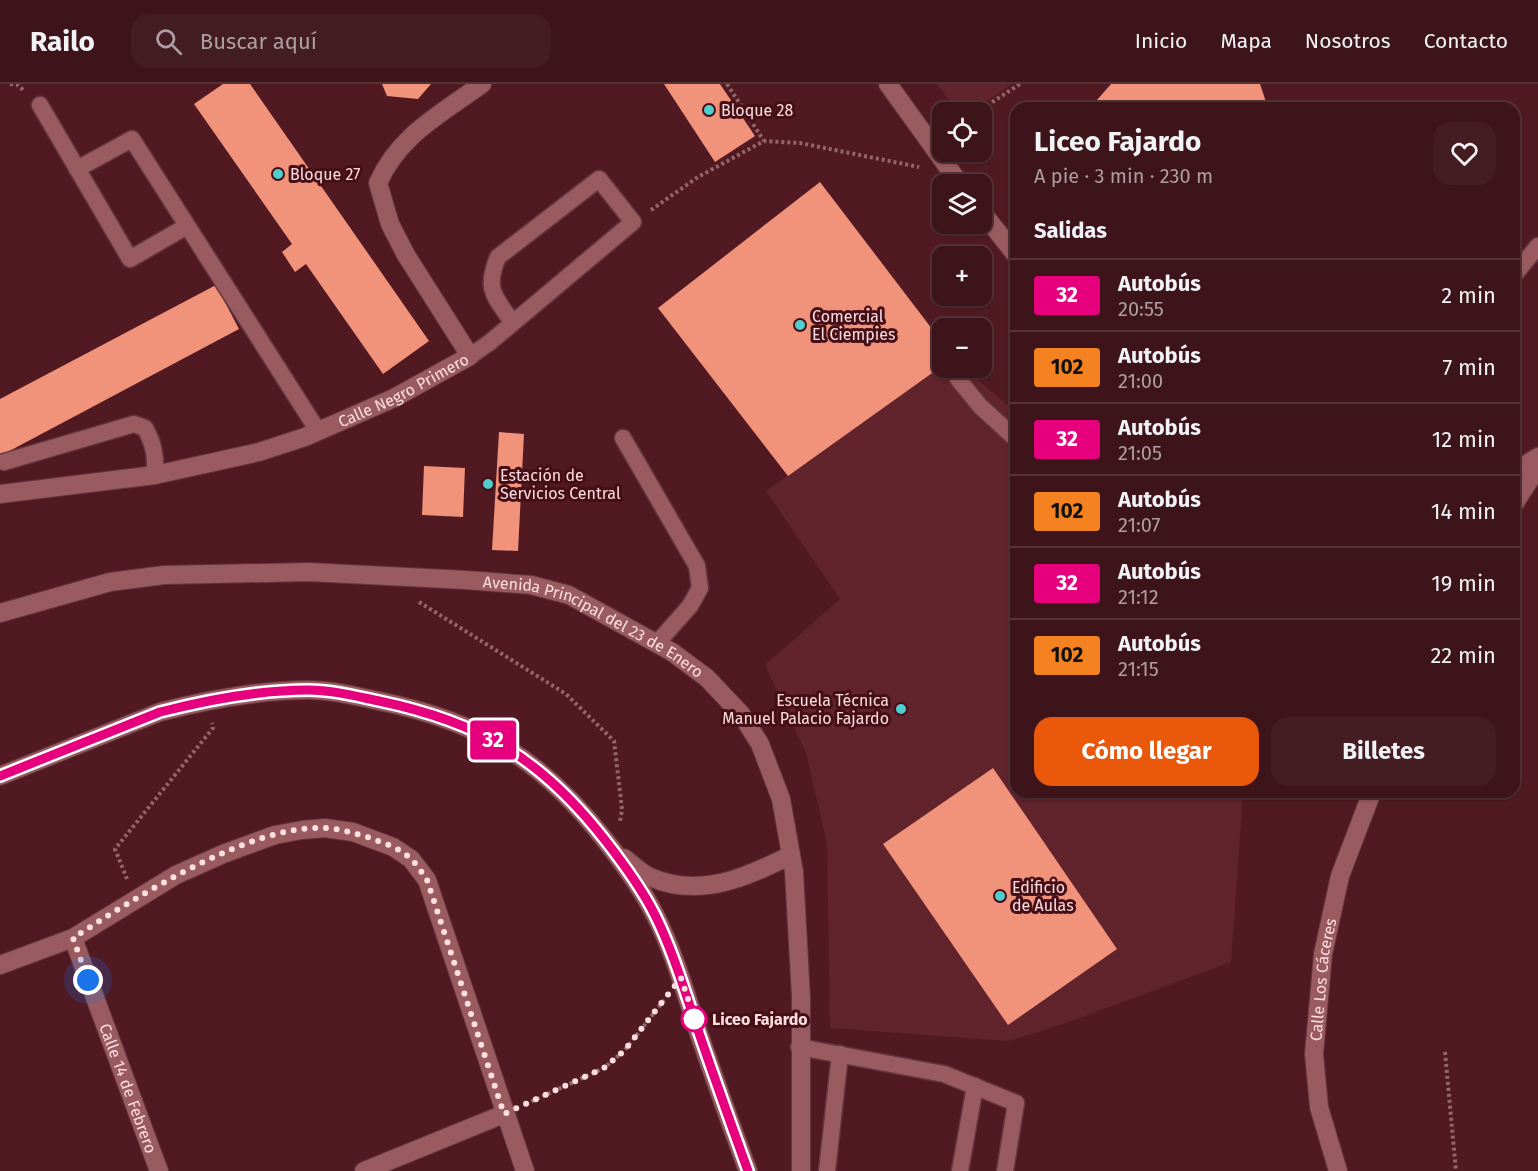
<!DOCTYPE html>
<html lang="es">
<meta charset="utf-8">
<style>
:root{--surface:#3d141a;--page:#441d23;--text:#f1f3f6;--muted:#ad9ea2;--line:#563339;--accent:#ea580c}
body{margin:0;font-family:"Fira Sans",sans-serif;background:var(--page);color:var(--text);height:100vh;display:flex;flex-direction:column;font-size:22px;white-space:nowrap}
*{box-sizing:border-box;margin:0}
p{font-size:20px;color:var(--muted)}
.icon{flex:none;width:33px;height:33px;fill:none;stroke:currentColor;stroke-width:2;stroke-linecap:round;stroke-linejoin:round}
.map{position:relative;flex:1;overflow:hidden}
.details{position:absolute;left:1010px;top:18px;width:510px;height:696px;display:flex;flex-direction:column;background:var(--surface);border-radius:18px;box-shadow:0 2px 4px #0004,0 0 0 2px var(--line)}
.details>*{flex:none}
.badge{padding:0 12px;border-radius:4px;font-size:21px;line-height:39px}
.fabs{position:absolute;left:932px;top:18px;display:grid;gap:12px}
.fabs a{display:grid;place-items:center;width:60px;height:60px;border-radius:12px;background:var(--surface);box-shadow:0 2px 4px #0004,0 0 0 2px var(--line);font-size:30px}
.you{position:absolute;width:30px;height:30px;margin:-15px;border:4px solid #fff;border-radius:50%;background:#1a73e8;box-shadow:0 0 0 9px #1a73e833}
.map>.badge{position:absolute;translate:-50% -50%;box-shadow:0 0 0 3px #fff}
h2{padding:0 24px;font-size:22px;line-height:54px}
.round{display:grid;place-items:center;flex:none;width:63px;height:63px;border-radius:18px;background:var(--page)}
.head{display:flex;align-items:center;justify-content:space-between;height:102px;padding:0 24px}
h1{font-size:28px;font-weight:700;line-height:45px}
.cta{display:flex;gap:12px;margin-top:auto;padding:12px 24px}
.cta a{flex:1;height:69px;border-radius:18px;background:var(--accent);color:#fff;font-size:24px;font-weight:700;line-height:69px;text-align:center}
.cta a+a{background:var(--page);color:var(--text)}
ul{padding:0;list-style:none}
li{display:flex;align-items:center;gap:18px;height:72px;padding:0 24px;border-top:2px solid var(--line)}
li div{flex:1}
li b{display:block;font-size:22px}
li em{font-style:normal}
li .badge{min-width:66px;font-weight:700;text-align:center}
header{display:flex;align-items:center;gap:36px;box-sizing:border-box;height:84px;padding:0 30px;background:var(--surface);border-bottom:2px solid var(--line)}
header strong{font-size:28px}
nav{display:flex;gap:33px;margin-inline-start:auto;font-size:21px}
.search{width:420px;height:54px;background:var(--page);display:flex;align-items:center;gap:15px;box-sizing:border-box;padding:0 21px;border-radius:18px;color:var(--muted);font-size:22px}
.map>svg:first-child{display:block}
.built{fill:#61232c}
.building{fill:#f1927a}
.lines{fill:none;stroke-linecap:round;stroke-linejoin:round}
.lane-casing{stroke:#64363e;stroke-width:19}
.street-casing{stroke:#64363e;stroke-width:20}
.path{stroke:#93666b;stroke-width:4;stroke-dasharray:3 3;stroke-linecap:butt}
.lane{stroke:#995a60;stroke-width:16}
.street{stroke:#995a60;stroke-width:18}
.line-casing{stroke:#fff;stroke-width:14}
.line{stroke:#e6007e;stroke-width:9}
.walk{stroke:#fddfe0;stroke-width:6;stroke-dasharray:0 10.8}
.poi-dot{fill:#52cdcd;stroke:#460f18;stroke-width:2}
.stop-dot{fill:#fff;stroke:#e6007e;stroke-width:3}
.labels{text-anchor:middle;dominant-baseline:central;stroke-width:6;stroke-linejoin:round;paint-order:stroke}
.poi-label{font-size:16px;fill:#fddfe0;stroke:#460f18;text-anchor:start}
.street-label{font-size:16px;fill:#fddfe0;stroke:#460f18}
.stop-label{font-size:16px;font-weight:bold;fill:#fddfe0;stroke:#460f18;text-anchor:start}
</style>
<header>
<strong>Railo</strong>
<div class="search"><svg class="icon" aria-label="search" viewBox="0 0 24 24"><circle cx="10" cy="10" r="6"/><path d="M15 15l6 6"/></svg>Buscar aquí</div>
<nav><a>Inicio</a><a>Mapa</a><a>Nosotros</a><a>Contacto</a></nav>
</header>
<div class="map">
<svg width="1538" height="1087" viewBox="0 0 1538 1087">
<rect width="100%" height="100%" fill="#511a22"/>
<!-- built -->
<g class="built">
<path d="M937,0H1012L971,28H957Z"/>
<path d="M942,282L965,284L1015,328L1016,708H1243L1231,878L1066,939L1009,957L830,944L827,759L806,669L765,581L840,515L766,407Z"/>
</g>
<!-- building -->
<g class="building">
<path d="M223,0H250L429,257L383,290L306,180L295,188L282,168L292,160L194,20Z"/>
<path d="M382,0H431L418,15L387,12Z"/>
<path d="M664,0H720L755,52L715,78Z"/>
<path d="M1111,0H1260L1268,24H1090Z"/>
<path d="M820,98L942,258V282L788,392L658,224Z"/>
<path d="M216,201L239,245L0,372V315Z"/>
<path d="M499,348L524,350L518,467L492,466Z"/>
<path d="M424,382L465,384L463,433L422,431Z"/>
<path d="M993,684L1117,865L1008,941L883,760Z"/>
</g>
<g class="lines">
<defs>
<g id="lane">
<path d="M40,21L130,175L187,142"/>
<path d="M77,85L132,55L318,347"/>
<path d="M1514,191L1538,162"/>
<path d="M470,272L489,259L633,138L599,95L498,173C484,206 495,213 513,239"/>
<path d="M958,295L980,322L1016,355"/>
<path d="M623,354L697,482L700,504L690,522L658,558"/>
<path d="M4,378L134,340L145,344C154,360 156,373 155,391"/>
<path d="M1514,387L1538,372"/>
<path d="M799,963L944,990L1016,1019L1005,1087"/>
<path d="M827,1087L840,970"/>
<path d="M960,1087L975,1002"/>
</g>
<g id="street">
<path d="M888,0L960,100"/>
<path d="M981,127L1016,171"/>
<path id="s1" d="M0,410L155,391L259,368L305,353L394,314L470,272L406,171L390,140L378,99C399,51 441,30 482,0"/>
<path d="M1514,420L1538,383"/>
<path id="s2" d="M0,529L110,498L164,491L309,488L466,496L531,501L569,511L672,568L707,594L741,630L760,660L781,715L794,788L801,913V1087"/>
<path d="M0,692L160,628C207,616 259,606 308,606C332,606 355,612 379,617C479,637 542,675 605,756C623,779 642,805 655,831C674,868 686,911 699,950C715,996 731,1041 748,1087"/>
<path d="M624,774C632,780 641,789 650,793C700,815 747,793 791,771"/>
<path id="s3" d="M73,854L159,1087"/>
<path d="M0,881L73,854L176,791L223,770L275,751L302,746L325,744L353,748L393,763L411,775L427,796L525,1087"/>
<path d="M364,1087L504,1030"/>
<path id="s4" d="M1338,1087L1319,1023L1314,970L1323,870L1340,792L1372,708"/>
</g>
</defs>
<!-- lane casing -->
<use href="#lane" class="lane-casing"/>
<!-- street casing -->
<use href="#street" class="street-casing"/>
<!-- path -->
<g class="path">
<path d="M10,0L18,1L24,7"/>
<path d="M727,0L764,57"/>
<path d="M977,28L1020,0"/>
<path d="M651,126L698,93L764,57L800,59L919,83"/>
<path d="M419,518L566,610L614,657L622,725L620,738"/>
<path d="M127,795L115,765L213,644L212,639"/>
<path d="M1445,968L1456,1087"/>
<path d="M526,1020L604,984L624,967L665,915"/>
</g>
<!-- lane -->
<use href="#lane" class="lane"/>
<!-- street -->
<use href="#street" class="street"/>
</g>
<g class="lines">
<defs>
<path id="line" d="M0,692L160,628C207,616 259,606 308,606C332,606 355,612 379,617C480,638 541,674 605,756C623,779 642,805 655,831C673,867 685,908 698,946C714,993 731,1040 748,1087"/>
</defs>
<!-- line casing -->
<use href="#line" class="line-casing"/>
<!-- line -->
<use href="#line" class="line"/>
<!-- walk -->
<path class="walk" d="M88,896L73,854C135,814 250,740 325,744C340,745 355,749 370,754C384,759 399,764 410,774C417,780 422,789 427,796L504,1030L604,984L624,967L681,894L696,939L694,935"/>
</g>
<!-- markers -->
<g class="poi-dot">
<circle cx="709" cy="26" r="6"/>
<circle cx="278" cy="90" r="6"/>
<circle cx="800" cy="241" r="6"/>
<circle cx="488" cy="400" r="6"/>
<circle cx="901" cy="625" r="6"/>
<circle cx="1000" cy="812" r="6"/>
</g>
<circle class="stop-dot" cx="694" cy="935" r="12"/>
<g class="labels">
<!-- poi labels -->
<g class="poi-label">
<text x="721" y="26">Bloque 28</text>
<text x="290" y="90">Bloque 27</text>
<text x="812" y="232">Comercial<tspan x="812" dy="18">El Ciempies</tspan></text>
<text x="500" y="391">Estación de<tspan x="500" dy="18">Servicios Central</tspan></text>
<text x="889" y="616" text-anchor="end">Escuela Técnica<tspan x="889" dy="18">Manuel Palacio Fajardo</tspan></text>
<text x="1012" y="803">Edificio<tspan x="1012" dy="18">de Aulas</tspan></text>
</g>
<!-- street labels -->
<g class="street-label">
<text stroke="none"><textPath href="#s1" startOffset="420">Calle Negro Primero</textPath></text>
<text stroke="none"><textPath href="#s2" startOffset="609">Avenida Principal del 23 de Enero</textPath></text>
<text stroke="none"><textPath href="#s4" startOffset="195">Calle Los Cáceres</textPath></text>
<text stroke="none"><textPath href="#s3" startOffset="160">Calle 14 de Febrero</textPath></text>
</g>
<!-- stop labels -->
<g class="stop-label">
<text x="712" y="935">Liceo Fajardo</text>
</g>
</g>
</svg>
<div class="fabs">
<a><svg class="icon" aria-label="locate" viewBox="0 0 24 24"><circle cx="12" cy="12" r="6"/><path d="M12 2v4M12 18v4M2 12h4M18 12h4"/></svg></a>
<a><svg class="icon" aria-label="layers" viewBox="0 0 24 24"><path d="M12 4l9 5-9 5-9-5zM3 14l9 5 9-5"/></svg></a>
<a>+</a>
<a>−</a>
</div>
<div class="you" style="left:88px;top:896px"></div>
<b class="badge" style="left:493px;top:656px;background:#e6007e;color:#fff">32</b>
<section class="details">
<div class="head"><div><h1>Liceo Fajardo</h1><p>A pie · 3 min · 230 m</p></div><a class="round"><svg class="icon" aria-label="heart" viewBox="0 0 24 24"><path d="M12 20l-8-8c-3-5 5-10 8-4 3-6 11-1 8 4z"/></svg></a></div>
<h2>Salidas</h2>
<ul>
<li><span class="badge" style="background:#e6007e;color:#fff">32</span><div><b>Autobús</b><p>20:55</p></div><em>2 min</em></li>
<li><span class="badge" style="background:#f58220;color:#111">102</span><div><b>Autobús</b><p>21:00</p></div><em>7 min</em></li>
<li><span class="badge" style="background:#e6007e;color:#fff">32</span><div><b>Autobús</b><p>21:05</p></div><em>12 min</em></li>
<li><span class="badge" style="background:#f58220;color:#111">102</span><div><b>Autobús</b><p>21:07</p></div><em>14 min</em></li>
<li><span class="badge" style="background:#e6007e;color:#fff">32</span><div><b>Autobús</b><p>21:12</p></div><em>19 min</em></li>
<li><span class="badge" style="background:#f58220;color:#111">102</span><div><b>Autobús</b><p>21:15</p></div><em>22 min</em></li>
</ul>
<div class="cta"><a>Cómo llegar</a><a>Billetes</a></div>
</section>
</div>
